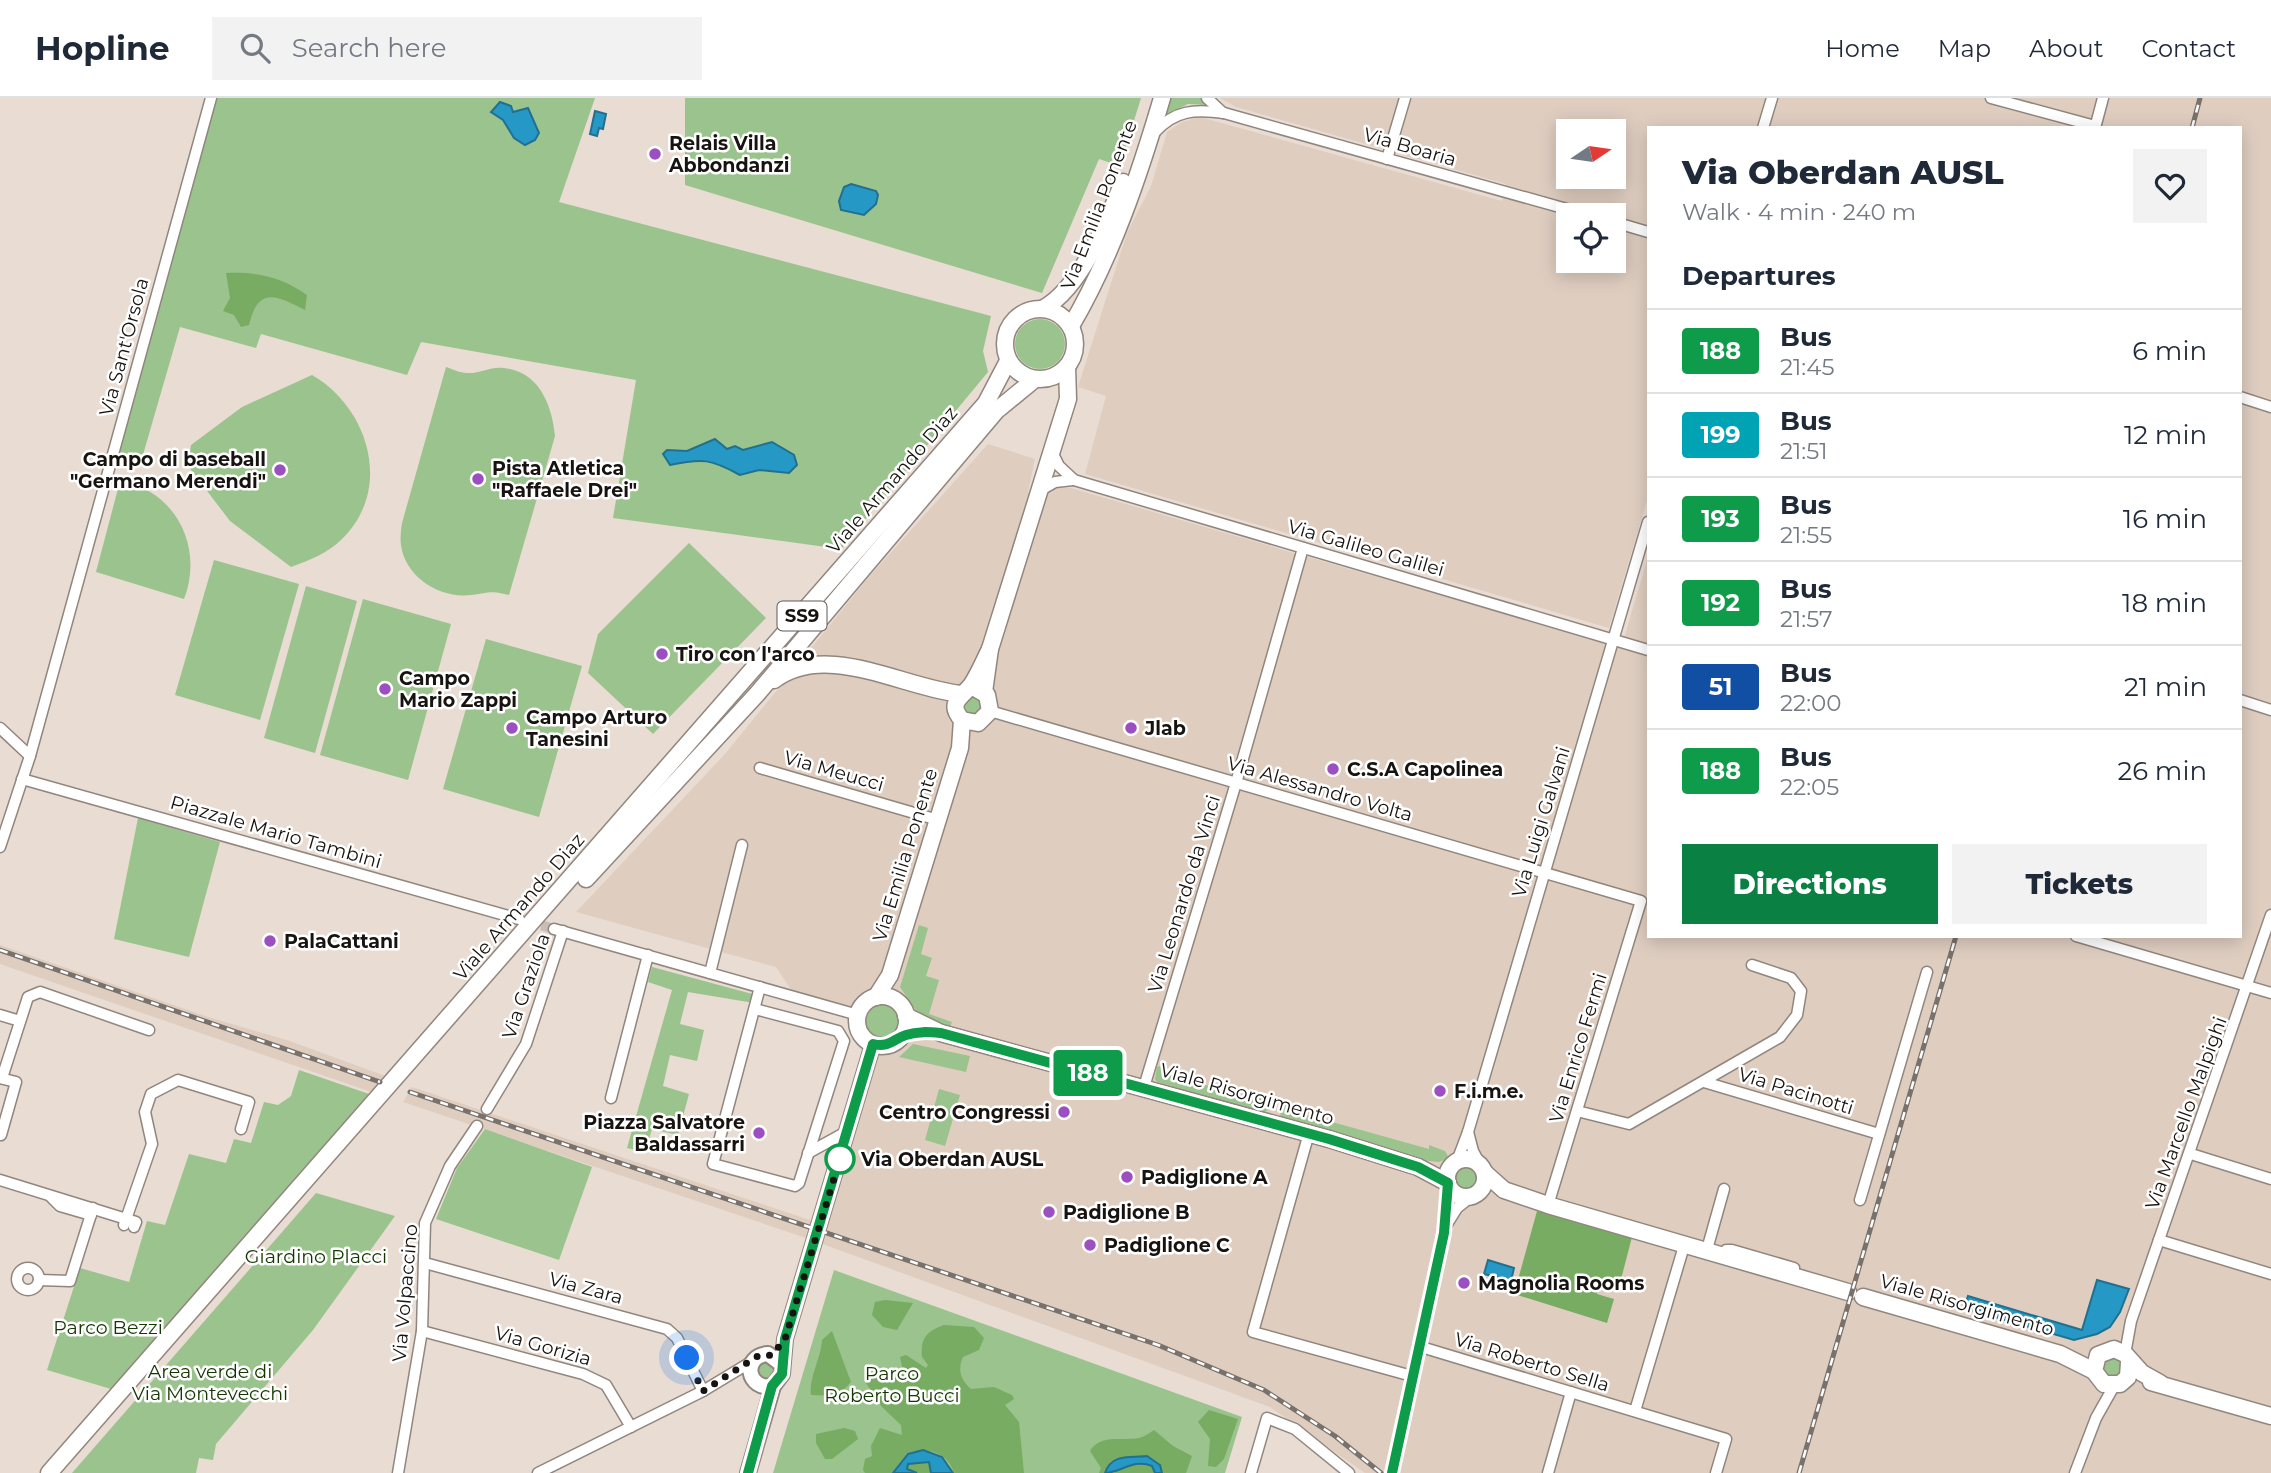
<!DOCTYPE html>
<meta charset="utf-8">
<style>
:root{--surface:#fff;--page:#f2f2f3;--text:#1f2937;--muted:#747a83;--line:#e0e1e3;--accent:#0b8043}
body{margin:0;font-family:Montserrat,sans-serif;background:var(--page);color:var(--text);height:100vh;display:flex;flex-direction:column;font-size:26px;white-space:nowrap}
*{box-sizing:border-box;margin:0}
p{font-size:23px;color:var(--muted)}
.icon{flex:none;width:38px;height:38px;fill:none;stroke:currentColor;stroke-width:2;stroke-linecap:round;stroke-linejoin:round}
.map{position:relative;flex:1;overflow:hidden}
.details{position:absolute;left:1647px;top:28px;width:595px;height:812px;display:flex;flex-direction:column;background:var(--surface);border-radius:0px;box-shadow:0 4px 18px #0003}
.details>*{flex:none}
.badge{padding:0 14px;border-radius:5px;font-size:24px;line-height:46px}
.needle{width:46px;rotate:77deg}
.controls{position:absolute;left:1556px;top:21px;display:grid;gap:14px}
.controls a{display:grid;place-items:center;width:70px;height:70px;border-radius:0px;background:var(--surface);box-shadow:0 4px 18px #0003;font-size:35px}
.you{position:absolute;width:35px;height:35px;margin:-18px;border:5px solid #fff;border-radius:50%;background:#1a73e8;box-shadow:0 0 0 10px #1a73e833}
.map>.badge{position:absolute;translate:-50% -50%;box-shadow:0 0 0 4px #fff}
h2{padding:0 35px;font-size:26px;line-height:63px}
.round{display:grid;place-items:center;flex:none;width:74px;height:74px;border-radius:0px;background:var(--page)}
.summary{display:flex;align-items:center;justify-content:space-between;height:119px;padding:0 35px}
h1{font-size:33px;font-weight:800;line-height:52px}
.primary-button{display:flex;gap:14px;margin-top:auto;padding:14px 35px}
.primary-button a{flex:1;height:80px;border-radius:0px;background:var(--accent);color:#fff;font-size:28px;font-weight:800;line-height:80px;text-align:center}
.primary-button a+a{background:var(--page);color:var(--text)}
ul{padding:0;list-style:none}
li{display:flex;align-items:center;gap:21px;height:84px;padding:0 35px;border-top:2px solid var(--line)}
li div{flex:1}
li b{display:block;font-size:26px}
li em{font-style:normal}
li .badge{min-width:77px;font-weight:700;text-align:center}
header{display:flex;align-items:center;gap:42px;box-sizing:border-box;height:98px;padding:0 35px;background:var(--surface);border-bottom:2px solid var(--line)}
header strong{font-size:33px}
nav{display:flex;gap:38px;margin-inline-start:auto;font-size:24px}
.search{width:490px;height:63px;background:var(--page);display:flex;align-items:center;gap:18px;box-sizing:border-box;padding:0 24px;border-radius:0px;color:var(--muted);font-size:26px}
.map>svg:first-child{display:block}
.built{fill:#dfcec0;fill-rule:evenodd}
.green{fill:#9bc38d}
.forest{fill:#77ac62}
.water{fill:#2698c5;stroke:#22708f;stroke-width:2}
.lines{fill:none;stroke-linecap:round;stroke-linejoin:round}
.street-tunnel{stroke:#c9beb6;stroke-width:10;stroke-dasharray:10 5;stroke-linecap:butt}
.street-casing{stroke:#91867e;stroke-width:13}
.secondary-casing{stroke:#91867e;stroke-width:18}
.primary-casing{stroke:#91867e;stroke-width:19}
.street{stroke:#fff;stroke-width:10}
.secondary{stroke:#fff;stroke-width:14}
.primary{stroke:#fff;stroke-width:16}
.rail-casing{stroke:#79716b;stroke-width:5}
.rail{stroke:#fff;stroke-width:2.5;stroke-dasharray:8;stroke-linecap:butt}
.line-casing{stroke:#fff;stroke-width:16}
.line{stroke:#0e9c4a;stroke-width:10}
.walk{stroke:#171310;stroke-width:7;stroke-dasharray:0 12.6}
.poi-dot{fill:#9c4fc1;stroke:#fff;stroke-width:2.5}
.stop-dot{fill:#fff;stroke:#0e9c4a;stroke-width:3.5}
.labels{text-anchor:middle;dominant-baseline:central;stroke-width:5;stroke-linejoin:round;paint-order:stroke}
.shield{fill:#fff;stroke:#5d5a58;stroke-width:2}
.shield-label{font-size:18px;font-weight:bold;fill:#171310}
.poi-label{font-size:19px;font-weight:bold;fill:#171310;stroke:#fff;text-anchor:start}
.street-label{font-size:19px;fill:#171310;stroke:#fff}
.stop-label{font-size:19px;font-weight:bold;fill:#171310;stroke:#fff;text-anchor:start}
.park-label{font-size:19px;fill:#143702;stroke:#fff}
</style>
<header>
<strong>Hopline</strong>
<div class="search"><svg class="icon" aria-label="search" viewBox="0 0 24 24"><circle cx="10" cy="10" r="6"/><path d="M15 15l6 6"/></svg>Search here</div>
<nav><a>Home</a><a>Map</a><a>About</a><a>Contact</a></nav>
</header>
<div class="map">
<svg width="2271" height="1375" viewBox="0 0 2271 1375">
<rect width="100%" height="100%" fill="#e8dcd3"/>
<!-- built -->
<g class="built">
<path d="M1220,0H2271V1375H1365L1270,1309L806,1140L403,1004L412,989L813,1123L840,1023L866,951L847,916L849,909L792,893L776,869L576,814L725,656L868,480L988,346L1035,361L1028,394L1046,398L1058,390H1071L1621,550L1648,459V838H2240V30H1648V399L1609,530L1085,376L1106,298L1078,289L1127,135L1151,88L1167,34L1182,24L1200,19L1502,103L1506,86L1236,9ZM1568,33H1614V79H1568ZM1568,117H1614V163H1568Z"/>
<path d="M0,847L208,919L287,942L388,979L374,995L0,866Z"/>
</g>
<!-- green -->
<g class="green">
<path d="M216,0H595L559,104L991,218L983,253L988,274L841,451L613,420L636,282L421,244L407,277L261,236L256,250L180,229L140,367L117,361Z"/>
<path d="M685,0H1141L1120,68L1099,61L1042,195L685,87Z"/>
<path d="M1166,0H1201L1209,7L1188,6L1160,20Z"/>
<circle cx="1040" cy="246" r="25"/>
<path d="M446,269C452,271 460,275 467,275C479,276 491,268 504,270C540,274 552,308 555,338L509,497C487,492 491,495 471,497C440,501 405,479 401,447C400,440 401,432 402,425Z"/>
<path d="M312,277C368,309 394,390 342,441C328,455 310,462 291,469L230,423L188,368L191,347L242,309Z"/>
<path d="M120,383C176,392 204,450 184,501L96,474Z"/>
<path d="M689,445L766,520L653,636L588,575L598,536Z"/>
<path d="M214,462L299,486L260,622L175,597Z"/>
<path d="M306,488L357,503L315,655L264,640Z"/>
<path d="M363,501L451,526L408,682L320,657Z"/>
<path d="M486,541L582,568L539,719L443,691Z"/>
<circle cx="972" cy="608" r="10"/>
<path d="M138,720L220,744L189,859L114,841Z"/>
<path d="M919,827L928,830L921,856L932,860L926,878L939,882L929,916L952,924L949,931L917,914L900,889Z"/>
<path d="M652,869L756,897L754,905L688,894L680,926L704,932L697,963L670,957L663,988L689,996L678,1037L652,1031L645,1054L627,1050L672,892L648,884Z"/>
<circle cx="882" cy="923" r="18"/>
<path d="M913,946L970,958L966,974L899,959Z"/>
<path d="M1162,967L1165,975L1257,1002V995L1266,998L1268,1012L1263,1015L1157,984L1155,981L1157,969Z"/>
<path d="M299,972L372,997L111,1291L47,1272L80,1170L129,1184L147,1123L165,1127L189,1056L226,1065L234,1041L251,1045L264,1004L278,1007L291,998Z"/>
<path d="M939,991L960,997L945,1048L925,1042Z"/>
<path d="M1289,1005L1299,1008L1300,1015L1429,1051V1047L1445,1053L1449,1060L1439,1064L1419,1062L1280,1020L1281,1010Z"/>
<path d="M485,1031L592,1069L559,1162L436,1121L457,1070Z"/>
<circle cx="1466" cy="1080" r="14"/>
<path d="M316,1095L395,1118L313,1232L216,1346L213,1362L199,1360L196,1375H72Z"/>
<path d="M834,1172L1242,1319L1225,1375H773Z"/>
<path d="M2101,1259H2122L2125,1276L2108,1284L2098,1264Z"/>
<circle cx="766" cy="1273" r="9"/>
</g>
<!-- forest -->
<g class="forest">
<path d="M226,175C258,174 280,178 307,197L305,212C276,197 258,188 249,227L241,229L234,217L223,213L230,200Z"/>
<path d="M1537,1113L1632,1139L1619,1189L1599,1185L1597,1196L1614,1201L1607,1225L1514,1196Z"/>
<path d="M885,1202L913,1205L897,1232L883,1229L872,1217L875,1204Z"/>
<path d="M944,1227L974,1229L984,1240L979,1252L963,1259C957,1272 961,1282 971,1291L994,1289L1012,1297L1014,1301L1005,1307L1019,1324L1024,1375H954C947,1353 926,1349 907,1355L892,1375H865L863,1372L865,1361L872,1358L871,1348L880,1330L902,1337L901,1327L882,1309L866,1285C878,1272 888,1277 903,1273L900,1259L906,1257L926,1270L928,1267L922,1259C920,1240 927,1233 944,1227Z"/>
<path d="M832,1233L851,1284L838,1298L811,1297C809,1278 821,1261 822,1242Z"/>
<path d="M1209,1312L1238,1321L1224,1361L1216,1369L1208,1368L1210,1341L1198,1324Z"/>
<path d="M844,1330L855,1333L858,1341L832,1361H825L816,1345V1336Z"/>
<path d="M1154,1332L1173,1348L1192,1358L1186,1375H1162L1159,1367L1147,1358L1116,1360L1105,1375H1099L1101,1370L1090,1353C1100,1336 1121,1343 1139,1340C1144,1339 1149,1335 1154,1332Z"/>
<path d="M922,1362L929,1363L931,1375H917L907,1370L908,1365Z"/>
<path d="M1145,1365L1152,1368L1155,1375H1114L1121,1368Z"/>
</g>
<!-- water -->
<g class="water">
<path d="M500,4L511,8L513,14L528,10L539,35L535,42L525,47L514,40L503,22L491,14Z"/>
<path d="M595,13L606,16L603,31L599,30L597,38L590,36Z"/>
<path d="M851,86L876,93L878,97L876,106L864,117L841,112L839,103L844,89Z"/>
<path d="M715,341L727,351L735,348L743,352L772,344L794,357L797,367L789,375L759,372L740,377C711,361 703,360 670,367L663,356L667,352L687,353Z"/>
<path d="M1488,1162L1514,1170L1511,1183L1484,1176Z"/>
<path d="M2097,1182L2129,1191L2120,1214L2110,1229L2097,1236L2074,1242L1964,1210L1968,1198L2082,1232Z"/>
<path d="M923,1352L942,1359L953,1375H931L929,1364L908,1366L907,1371L917,1375H893L908,1356Z"/>
<path d="M1147,1358L1160,1367L1162,1375H1155L1152,1368C1134,1360 1120,1375 1105,1375C1112,1355 1129,1360 1147,1358Z"/>
</g>
<g class="lines">
<!-- street-tunnel -->
<path class="street-tunnel" d="M527,823L554,831"/>
<defs>
<g id="street">
<path d="M1207,0L1223,15"/>
<path d="M1991,0L2095,28"/>
<path d="M1763,30L1772,0"/>
<path d="M2095,30L2103,0"/>
<path d="M1155,34C1175,12 1195,11 1224,15L1588,117"/>
<path d="M1387,61L1405,0"/>
<path d="M1614,124L1648,134"/>
<path d="M2240,299L2271,309"/>
<path d="M1052,354L1059,368L1074,382L1648,552"/>
<path d="M1041,392L1055,384L1073,382"/>
<path d="M2240,602L2271,612"/>
<path d="M990,613L1641,803L1548,1107"/>
<path d="M0,630L30,658"/>
<path d="M760,670L938,722"/>
<path d="M22,681L519,821"/>
<path d="M0,749L30,658L211,0"/>
<path d="M554,831L858,917"/>
<path d="M2076,838L2271,895"/>
<path d="M710,875L742,747"/>
<path d="M755,911L838,933L844,943L799,1085L795,1088L713,1066L760,889"/>
<path d="M0,917L20,923"/>
<path d="M0,980L16,984L1,1037"/>
<path d="M2,980L28,899L40,894L149,932"/>
<path d="M1704,984L1879,1036"/>
<path d="M1144,989L1236,685L1303,450"/>
<path d="M611,1000L648,857"/>
<path d="M487,1011L526,946L563,833"/>
<path d="M1577,1013L1629,1026L1780,939L1797,917L1801,893L1791,880L1752,867"/>
<path d="M1468,1034L1473,1053L1480,1066"/>
<path d="M1309,1035L1253,1234L1412,1278"/>
<path d="M808,1055L848,1033"/>
<path d="M2191,1056L2271,1081"/>
<path d="M1457,1063L1468,1034L1648,424"/>
<path d="M0,1082L136,1124L134,1129"/>
<path d="M51,1099L60,1108L91,1117"/>
<path d="M1860,1102L1927,874"/>
<path d="M1447,1126L1457,1110L1472,1098"/>
<path d="M124,1127L152,1046L145,1014L151,996L178,982L249,1004L241,1031"/>
<path d="M2159,1142L2271,1176"/>
<path d="M1706,1155L1724,1091"/>
<path d="M1722,1157L1726,1152H1732L1794,1170"/>
<path d="M425,1165L667,1231L677,1240L703,1293"/>
<circle cx="28" cy="1181" r="11"/>
<path d="M39,1182L70,1183L93,1110"/>
<path d="M422,1233L583,1276L606,1287L631,1329"/>
<path d="M1418,1248L1726,1341L1716,1375"/>
<path d="M2125,1256L2131,1223L2271,817"/>
<path d="M1635,1313L1684,1148"/>
<path d="M398,1375L422,1233L425,1125L450,1068L477,1028"/>
<path d="M538,1375L703,1293L751,1264"/>
<path d="M1251,1375L1267,1320L1295,1331L1349,1375"/>
<path d="M1392,1375L1444,1133L1448,1087"/>
<path d="M1548,1375L1571,1294"/>
<path d="M2075,1375L2096,1320L2114,1288"/>
</g>
<g id="secondary">
<path d="M773,1288C747,1293 741,1258 768,1256L781,1266"/>
<path d="M748,1375L773,1288L782,1276L785,1241L873,946"/>
</g>
<g id="primary">
<path d="M1044,210C1081,189 1107,124 1123,84"/>
<circle cx="1040" cy="246" r="35"/>
<path d="M1071,228C1112,158 1139,78 1162,0"/>
<path d="M774,582C826,543 901,589 960,596"/>
<path d="M984,594L990,551L1068,301L1067,269"/>
<path d="M962,622L978,625L990,613L987,597L975,590"/>
<path d="M586,781L757,596L996,313L1035,281"/>
<circle cx="882" cy="923" r="25"/>
<path d="M876,899L890,877L960,650L962,622C946,604 963,599 972,586C979,575 984,563 990,551"/>
<path d="M906,918L941,935L1329,1041L1418,1069L1448,1085"/>
<circle cx="1466" cy="1080" r="19"/>
<path d="M1485,1075L1504,1092L1548,1107L1848,1194"/>
<path d="M1863,1199L2060,1256L2094,1273"/>
<path d="M2129,1264L2128,1279L2120,1286H2104L2094,1273L2098,1257L2114,1251L2125,1256L2142,1275L2160,1285"/>
<path d="M2151,1284L2271,1318"/>
<path d="M49,1375L986,305L1008,263"/>
</g>
</defs>
<!-- street casing -->
<use href="#street" class="street-casing"/>
<!-- secondary casing -->
<use href="#secondary" class="secondary-casing"/>
<!-- primary casing -->
<use href="#primary" class="primary-casing"/>
<!-- street -->
<use href="#street" class="street"/>
<!-- secondary -->
<use href="#secondary" class="secondary"/>
<!-- primary -->
<use href="#primary" class="primary"/>
<defs>
<g id="rail">
<path d="M2192,30L2200,0"/>
<path d="M0,852L380,984"/>
<path d="M410,994L1158,1247L1264,1292L1335,1338L1381,1375"/>
<path d="M1799,1375L1956,838"/>
</g>
</defs>
<!-- rail casing -->
<use href="#rail" class="rail-casing"/>
<!-- rail -->
<use href="#rail" class="rail"/>
</g>
<g class="lines">
<defs>
<path id="line" d="M748,1375L772,1288L782,1276L785,1241L873,946C889,950 893,941 906,937C918,933 929,934 941,935L1329,1041L1418,1069L1448,1085L1444,1135L1392,1375"/>
</defs>
<!-- line casing -->
<use href="#line" class="line-casing"/>
<!-- line -->
<use href="#line" class="line"/>
<!-- walk -->
<path class="walk" d="M687,1260L703,1293L758,1258L772,1257L785,1241L840,1061"/>
</g>
<!-- markers -->
<g class="poi-dot">
<circle cx="655" cy="56" r="7"/>
<circle cx="280" cy="372" r="7"/>
<circle cx="478" cy="381" r="7"/>
<circle cx="662" cy="556" r="7"/>
<circle cx="385" cy="591" r="7"/>
<circle cx="512" cy="630" r="7"/>
<circle cx="1131" cy="630" r="7"/>
<circle cx="1333" cy="671" r="7"/>
<circle cx="270" cy="843" r="7"/>
<circle cx="1440" cy="993" r="7"/>
<circle cx="1064" cy="1014" r="7"/>
<circle cx="759" cy="1035" r="7"/>
<circle cx="1127" cy="1079" r="7"/>
<circle cx="1049" cy="1114" r="7"/>
<circle cx="1090" cy="1147" r="7"/>
<circle cx="1464" cy="1185" r="7"/>
</g>
<circle class="stop-dot" cx="840" cy="1061" r="14"/>
<g class="labels">
<!-- shield labels -->
<rect class="shield" x="777.5" y="503.5" width="49" height="29" rx="5"/>
<g class="shield-label">
<text x="802" y="518">SS9</text>
</g>
<!-- poi labels -->
<g class="poi-label">
<text x="669" y="45">Relais Villa<tspan x="669" dy="22">Abbondanzi</tspan></text>
<text x="266" y="361" text-anchor="end">Campo di baseball<tspan x="266" dy="22">"Germano Merendi"</tspan></text>
<text x="492" y="370">Pista Atletica<tspan x="492" dy="22">"Raffaele Drei"</tspan></text>
<text x="676" y="556">Tiro con l'arco</text>
<text x="399" y="580">Campo<tspan x="399" dy="22">Mario Zappi</tspan></text>
<text x="526" y="619">Campo Arturo<tspan x="526" dy="22">Tanesini</tspan></text>
<text x="1145" y="630">Jlab</text>
<text x="1347" y="671">C.S.A Capolinea</text>
<text x="284" y="843">PalaCattani</text>
<text x="1454" y="993">F.i.m.e.</text>
<text x="1050" y="1014" text-anchor="end">Centro Congressi</text>
<text x="745" y="1024" text-anchor="end">Piazza Salvatore<tspan x="745" dy="22">Baldassarri</tspan></text>
<text x="1141" y="1079">Padiglione A</text>
<text x="1063" y="1114">Padiglione B</text>
<text x="1104" y="1147">Padiglione C</text>
<text x="1478" y="1185">Magnolia Rooms</text>
</g>
<!-- street labels -->
<g class="street-label">
<text transform="translate(1410 49) rotate(16)">Via Boaria</text>
<text transform="translate(1099 107) rotate(-69)">Via Emilia Ponente</text>
<text transform="translate(124 249) rotate(-75)">Via Sant'Orsola</text>
<text transform="translate(892 382) rotate(-49)">Viale Armando Diaz</text>
<text transform="translate(1366 450) rotate(16)">Via Galileo Galilei</text>
<text transform="translate(834 673) rotate(16)">Via Meucci</text>
<text transform="translate(1320 691) rotate(16)">Via Alessandro Volta</text>
<text transform="translate(1541 724) rotate(-73)">Via Luigi Galvani</text>
<text transform="translate(276 734) rotate(16)">Piazzale Mario Tambini</text>
<text transform="translate(905 757) rotate(-73)">Via Emilia Ponente</text>
<text transform="translate(1184 796) rotate(-73)">Via Leonardo da Vinci</text>
<text transform="translate(519 809) rotate(-49)">Viale Armando Diaz</text>
<text transform="translate(526 888) rotate(-71)">Via Graziola</text>
<text transform="translate(1578 950) rotate(-73)">Via Enrico Fermi</text>
<text transform="translate(1796 993) rotate(17)">Via Pacinotti</text>
<text transform="translate(1247 996) rotate(16)">Viale Risorgimento</text>
<text transform="translate(2186 1015) rotate(-70)">Via Marcello Malpighi</text>
<text transform="translate(586 1190) rotate(15)">Via Zara</text>
<text transform="translate(405 1195) rotate(-85)">Via Volpaccino</text>
<text transform="translate(1967 1207) rotate(16)">Viale Risorgimento</text>
<text transform="translate(543 1248) rotate(16)">Via Gorizia</text>
<text transform="translate(1532 1264) rotate(17)">Via Roberto Sella</text>
</g>
<!-- stop labels -->
<g class="stop-label">
<text x="861" y="1061">Via Oberdan AUSL</text>
</g>
<!-- park labels -->
<g class="park-label">
<text x="316" y="1158">Giardino Placci</text>
<text x="108" y="1229">Parco Bezzi</text>
<text x="210" y="1273">Area verde di<tspan x="210" dy="22">Via Montevecchi</tspan></text>
<text x="892" y="1275">Parco<tspan x="892" dy="22">Roberto Bucci</tspan></text>
</g>
</g>
</svg>
<div class="controls">
<a><svg class="needle" viewBox="-14 -14 28 28"><path d="M0-13l5 13h-10z" fill="#e53935"/><path d="M0 13l5-13h-10z" fill="#747a83"/></svg></a>
<a><svg class="icon" aria-label="locate" viewBox="0 0 24 24"><circle cx="12" cy="12" r="6"/><path d="M12 2v4M12 18v4M2 12h4M18 12h4"/></svg></a>
</div>
<div class="you" style="left:687px;top:1260px"></div>
<b class="badge" style="left:1088px;top:975px;background:#0e9c4a;color:#fff">188</b>
<section class="details">
<div class="summary"><div><h1>Via Oberdan AUSL</h1><p>Walk · 4 min · 240 m</p></div><a class="round"><svg class="icon" aria-label="heart" viewBox="0 0 24 24"><path d="M12 20l-8-8c-3-5 5-10 8-4 3-6 11-1 8 4z"/></svg></a></div>
<h2>Departures</h2>
<ul>
<li><span class="badge" style="background:#0e9c4a;color:#fff">188</span><div><b>Bus</b><p>21:45</p></div><em>6 min</em></li>
<li><span class="badge" style="background:#00a3b4;color:#fff">199</span><div><b>Bus</b><p>21:51</p></div><em>12 min</em></li>
<li><span class="badge" style="background:#0e9c4a;color:#fff">193</span><div><b>Bus</b><p>21:55</p></div><em>16 min</em></li>
<li><span class="badge" style="background:#0e9c4a;color:#fff">192</span><div><b>Bus</b><p>21:57</p></div><em>18 min</em></li>
<li><span class="badge" style="background:#114fa4;color:#fff">51</span><div><b>Bus</b><p>22:00</p></div><em>21 min</em></li>
<li><span class="badge" style="background:#0e9c4a;color:#fff">188</span><div><b>Bus</b><p>22:05</p></div><em>26 min</em></li>
</ul>
<div class="primary-button"><a>Directions</a><a>Tickets</a></div>
</section>
</div>
